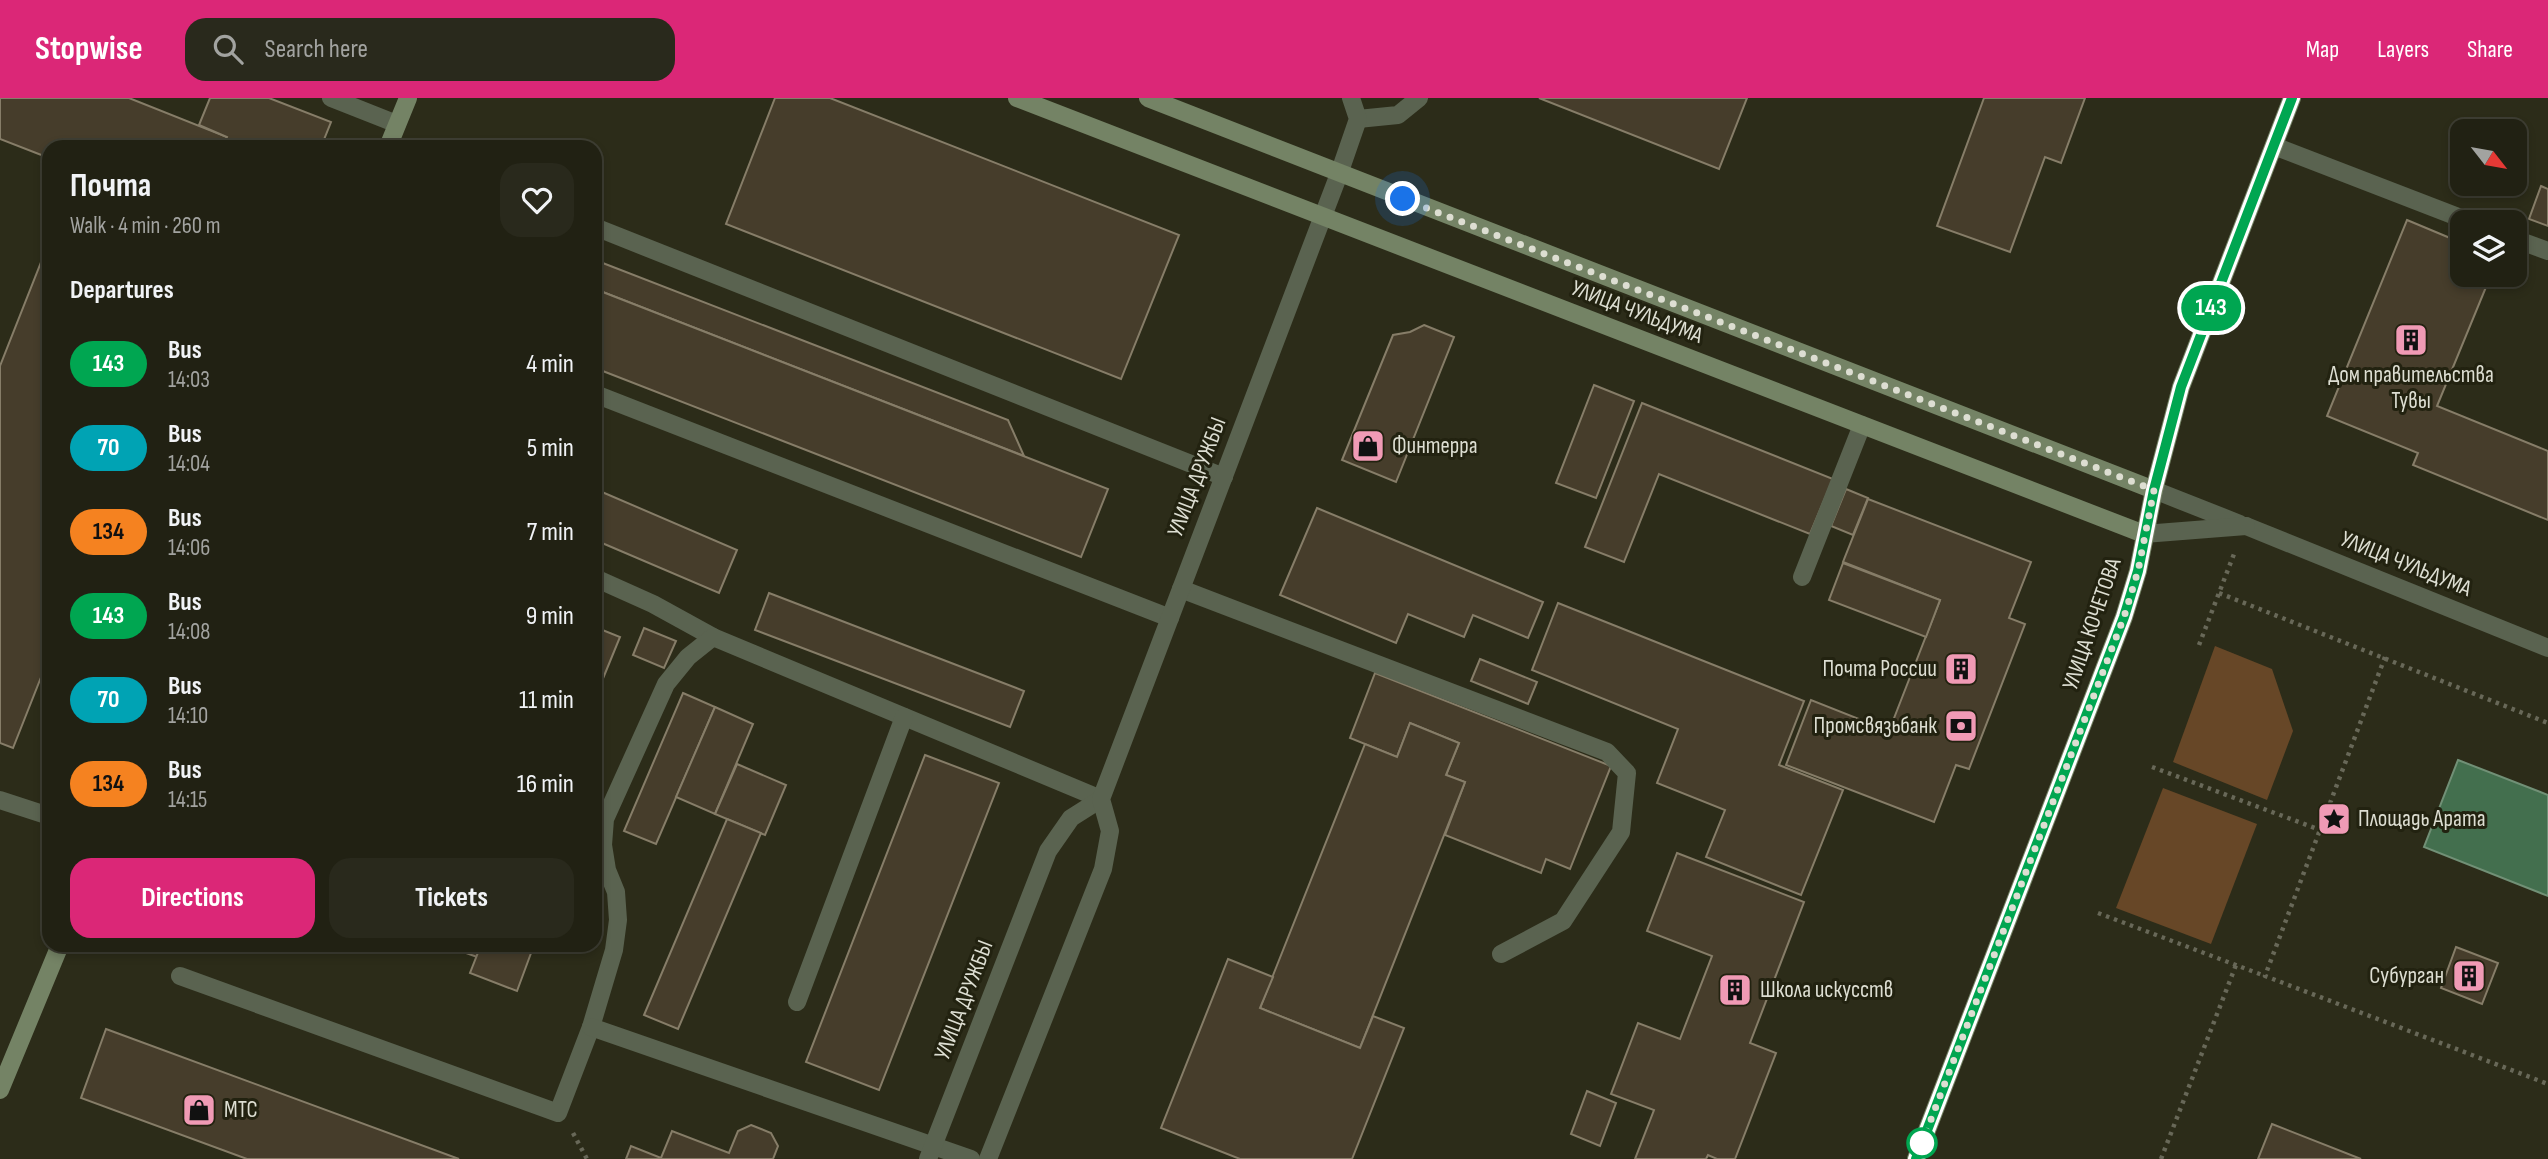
<!DOCTYPE html>
<meta charset="utf-8">
<style>
:root{--surface:#212113;--page:#29291c;--text:#f1f3f6;--muted:#a2a3a0;--line:#3e3e33;--accent:#db2777}
body{margin:0;font-family:"Sofia Sans Condensed",sans-serif;background:var(--page);color:var(--text);height:100vh;display:flex;flex-direction:column;font-size:26px;white-space:nowrap}
*{box-sizing:border-box;margin:0}
p{font-size:23px;color:var(--muted)}
.icon{flex:none;width:38px;height:38px;fill:none;stroke:currentColor;stroke-width:2;stroke-linecap:round;stroke-linejoin:round}
.map{position:relative;flex:1;overflow:hidden}
.details{position:absolute;left:42px;top:42px;width:560px;height:812px;display:flex;flex-direction:column;background:var(--surface);border-radius:21px;box-shadow:0 4px 10px #0003,0 0 0 2px var(--line)}
.details>*{flex:none}
.badge{padding:0 14px;border-radius:23px;font-size:24px;line-height:46px}
.needle{width:46px;rotate:121deg}
.fabs{position:absolute;left:2450px;top:21px;display:grid;gap:14px}
.fabs a{display:grid;place-items:center;width:77px;height:77px;border-radius:14px;background:var(--surface);box-shadow:0 4px 10px #0003,0 0 0 2px var(--line);font-size:35px}
.you{position:absolute;width:35px;height:35px;margin:-18px;border:5px solid #fff;border-radius:50%;background:#1a73e8;box-shadow:0 0 0 10px #1a73e833}
.map>.badge{position:absolute;translate:-50% -50%;box-shadow:0 0 0 4px #fff}
h2{padding:0 28px;font-size:26px;line-height:63px}
.round{display:grid;place-items:center;flex:none;width:74px;height:74px;border-radius:21px;background:var(--page)}
.headline{display:flex;align-items:center;justify-content:space-between;height:119px;padding:0 28px}
h1{font-size:33px;font-weight:700;line-height:52px}
.button{display:flex;gap:14px;margin-top:auto;padding:14px 28px}
.button a{flex:1;height:80px;border-radius:21px;background:var(--accent);color:#fff;font-size:28px;font-weight:700;line-height:80px;text-align:center}
.button a+a{background:var(--page);color:var(--text)}
ul{padding:0;list-style:none}
li{display:flex;align-items:center;gap:21px;height:84px;padding:0 28px}
li div{flex:1}
li b{display:block;font-size:26px}
li em{font-style:normal}
li .badge{min-width:77px;font-weight:700;text-align:center}
header{display:flex;align-items:center;gap:42px;box-sizing:border-box;height:98px;padding:0 35px;background:var(--accent);color:#fff}
header strong{font-size:33px}
nav{display:flex;gap:38px;margin-inline-start:auto;font-size:24px}
.search{width:490px;height:63px;background:var(--page);display:flex;align-items:center;gap:18px;box-sizing:border-box;padding:0 24px;border-radius:21px;color:var(--muted);font-size:26px}
.map>svg:first-child{display:block}
.green{fill:#674727}
.water{fill:#436f4e;stroke:#719076;stroke-width:2}
.building{fill:#463d2b;stroke:#867d68;stroke-width:2}
.lines{fill:none;stroke-linecap:round;stroke-linejoin:round}
.path{stroke:#686858;stroke-width:4.5;stroke-dasharray:3.5 5;stroke-linecap:butt}
.lane{stroke:#5a6350;stroke-width:18}
.street{stroke:#5a6350;stroke-width:18}
.secondary{stroke:#748365;stroke-width:18}
.line-casing{stroke:#fff;stroke-width:16}
.line{stroke:#00a651;stroke-width:10}
.walk{stroke:#ddded2;stroke-width:7;stroke-dasharray:0 12.6}
.stop-dot{fill:#fff;stroke:#00a651;stroke-width:3.5}
.labels{text-anchor:middle;dominant-baseline:central;stroke-width:6;stroke-linejoin:round;paint-order:stroke}
.street-label{font-size:23px;fill:#ddded2;stroke:#222210}
.poi-label{font-size:23px;fill:#ddded2;stroke:#222210;text-anchor:start}
</style>
<header>
<strong>Stopwise</strong>
<div class="search"><svg class="icon" aria-label="search" viewBox="0 0 24 24"><circle cx="10" cy="10" r="6"/><path d="M15 15l6 6"/></svg>Search here</div>
<nav><a>Map</a><a>Layers</a><a>Share</a></nav>
</header>
<div class="map">
<svg width="2548" height="1061" viewBox="0 0 2548 1061">
<rect width="100%" height="100%" fill="#2c2c19"/>
<!-- green -->
<g class="green">
<path d="M2215,548L2272,571L2293,633L2267,702L2173,664Z"/>
<path d="M2163,690L2257,726L2211,846L2116,810Z"/>
</g>
<!-- water -->
<path class="water" d="M2458,662L2548,697V798L2424,749Z"/>
<!-- building -->
<g class="building">
<path d="M0,0H129L227,39L223,49H49V60L0,41Z"/>
<path d="M210,0H269L331,24L321,49H223L227,39L199,27Z"/>
<path d="M775,0H830L1179,137L1121,281L726,126Z"/>
<path d="M1539,0H1747L1719,71Z"/>
<path d="M1984,0H2085L2061,65L2045,59L2010,154L1937,128Z"/>
<path d="M2541,88L2548,91V128L2529,121Z"/>
<path d="M2407,122L2462,145V177H2491L2437,308L2548,353V422L2413,367L2418,355L2327,318Z"/>
<path d="M49,144V559L13,650L0,645V268Z"/>
<path d="M595,162L1008,322L1024,358L595,191Z"/>
<path d="M595,191L1108,391L1081,459L595,270Z"/>
<path d="M1424,227L1454,239L1396,384L1342,362L1393,237L1410,234Z"/>
<path d="M1594,287L1634,303L1596,400L1556,385Z"/>
<path d="M1642,305L1833,381L1810,436L1659,376L1624,464L1585,449Z"/>
<path d="M595,391L737,452L719,495L595,442Z"/>
<path d="M1846,391L1868,400L1853,437L1831,428Z"/>
<path d="M1868,401L2031,464L2009,520L2025,526L1969,671L1956,667L1934,724L1786,667L1811,602L1889,633L1940,502L1843,464Z"/>
<path d="M1317,410L1543,504L1528,540L1473,517L1464,539L1408,516L1396,545L1280,497Z"/>
<path d="M1843,465L1940,502L1926,539L1829,502Z"/>
<path d="M769,495L1024,593L1010,629L755,532Z"/>
<path d="M1558,505L1804,603L1779,667L1843,692L1801,797L1706,759L1725,712L1657,685L1678,631L1532,572Z"/>
<path d="M595,529L620,539L595,600Z"/>
<path d="M644,530L676,543L664,570L633,557Z"/>
<path d="M1480,561L1537,584L1528,606L1471,583Z"/>
<path d="M1375,575L1611,668L1570,771L1546,761L1541,775L1445,737L1465,684L1446,677L1459,645L1410,625L1397,659L1350,640Z"/>
<path d="M683,595L715,609L656,746L624,733Z"/>
<path d="M715,609L753,626L715,716L676,699Z"/>
<path d="M1410,625L1459,645L1446,677L1465,684L1360,950L1260,910L1365,646L1397,659Z"/>
<path d="M925,657L999,685L879,992L806,964Z"/>
<path d="M737,666L786,687L765,737L715,716Z"/>
<path d="M727,721L761,735L678,931L644,917Z"/>
<path d="M1677,755L1804,804L1750,945L1776,955L1735,1061H1717L1708,1057L1706,1061H1635L1654,1012L1611,996L1638,925L1680,941L1712,858L1647,833Z"/>
<path d="M444,847H481L477,859Z"/>
<path d="M481,847H534L517,893L470,875Z"/>
<path d="M2456,849L2498,865L2482,906L2441,890Z"/>
<path d="M1228,861L1273,879L1260,910L1360,950L1373,918L1404,930L1352,1061H1240L1161,1030Z"/>
<path d="M106,931L459,1061H247L81,1000Z"/>
<path d="M1587,993L1616,1005L1600,1048L1571,1036Z"/>
<path d="M2272,1026L2361,1061H2258Z"/>
<path d="M751,1027L771,1035L778,1048L773,1061H626L631,1048L661,1060L672,1033L729,1055L738,1033Z"/>
</g>
<g class="lines">
<!-- path -->
<g class="path">
<path d="M2219,495L2548,625"/>
<path d="M2199,547L2234,456"/>
<path d="M2385,559L2265,878L2548,986"/>
<path d="M2152,669L2320,732"/>
<path d="M2098,815L2265,878"/>
<path d="M573,1035L587,1061"/>
<path d="M2161,1061L2236,867"/>
</g>
<!-- lane -->
<g class="lane">
<path d="M331,0L397,26"/>
<path d="M1358,21L1398,17L1419,0"/>
<path d="M2274,48L2471,124"/>
<path d="M1339,76L1358,21L1351,0"/>
<path d="M595,129L1224,379"/>
<path d="M2515,141L2548,153"/>
<path d="M595,296L1170,520"/>
<path d="M2246,428L2548,550"/>
<path d="M1802,479L1862,327"/>
<path d="M595,480L653,506L713,539"/>
<path d="M1181,491L1607,654L1627,675L1621,734L1563,823L1501,856"/>
<path d="M0,702L49,718"/>
<path d="M180,878L558,1015L591,929L614,852L618,822L616,794L607,772L603,747L605,721L666,586L688,559L713,539L1101,701"/>
<path d="M797,904L904,619"/>
<path d="M591,929L971,1061"/>
</g>
<!-- street -->
<g class="street">
<path d="M2154,392L2240,426"/>
<path d="M2144,436L2246,428"/>
<path d="M928,1061L1048,753L1071,720L1101,701"/>
<path d="M988,1061L1103,771L1110,733L1101,701L1339,76"/>
</g>
<!-- secondary -->
<g class="secondary">
<path d="M1017,0L2144,436"/>
<path d="M1148,0L2154,392"/>
<path d="M388,49L408,0"/>
<path d="M0,992L60,847"/>
<path d="M1916,1061L2124,519L2138,473L2154,392L2181,289L2292,0"/>
</g>
</g>
<g class="lines">
<defs>
<path id="line" d="M1916,1061L2124,519L2138,473L2154,392L2181,289L2292,0"/>
</defs>
<!-- line casing -->
<use href="#line" class="line-casing"/>
<!-- line -->
<use href="#line" class="line"/>
<!-- walk -->
<path class="walk" d="M1403,101L2154,392L2138,473L2124,519L1922,1045"/>
</g>
<!-- icons -->
<defs>
<symbol id="building-square" viewBox="-11 -11 22 22"><rect x="-9" y="-9" width="18" height="18" rx="4" fill="#f09ab5" stroke="#222210"/><path d="M-4-6H4V6H1V3H-1V6H-4ZM-2.5-4.3h1.7v1.8h-1.7ZM.8-4.3h1.7v1.8H.8ZM-2.5-1h1.7V.8h-1.7ZM.8-1h1.7V.8H.8Z" fill="#111"/></symbol>
<symbol id="shop-square" viewBox="-11 -11 22 22"><rect x="-9" y="-9" width="18" height="18" rx="4" fill="#f09ab5" stroke="#222210"/><path d="M-5-2.5h2.3a2.7 3.5 0 0 1 5.4 0H5L5.5 6h-11ZM-1.5-2.5h3a1.5 2.3 0 0 0-3 0Z" fill="#111"/></symbol>
<symbol id="bank-square" viewBox="-11 -11 22 22"><rect x="-9" y="-9" width="18" height="18" rx="4" fill="#f09ab5" stroke="#222210"/><path d="M-6-4H6V4H-6ZM0-2.3a2.3 2.3 0 1 0 0 4.6a2.3 2.3 0 1 0 0-4.6Z" fill="#111"/></symbol>
<symbol id="sight-square" viewBox="-11 -11 22 22"><rect x="-9" y="-9" width="18" height="18" rx="4" fill="#f09ab5" stroke="#222210"/><path d="M0-6L1.8-2.2L6-1.7L2.9 1.2L3.7 5.4L0 3.3L-3.7 5.4L-2.9 1.2L-6-1.7L-1.8-2.2Z" fill="#111"/></symbol>
</defs>
<g fill-rule="evenodd">
<use href="#building-square" x="2392" y="223" width="38" height="38"/>
<use href="#shop-square" x="1349" y="329" width="38" height="38"/>
<use href="#building-square" x="1942" y="552" width="38" height="38"/>
<use href="#bank-square" x="1942" y="609" width="38" height="38"/>
<use href="#sight-square" x="2315" y="702" width="38" height="38"/>
<use href="#building-square" x="2450" y="859" width="38" height="38"/>
<use href="#building-square" x="1716" y="873" width="38" height="38"/>
<use href="#shop-square" x="180" y="993" width="38" height="38"/>
</g>
<!-- markers -->
<circle class="stop-dot" cx="1922" cy="1045" r="14"/>
<g class="labels">
<!-- street labels -->
<g class="street-label">
<text transform="translate(1637 214) rotate(21)">УЛИЦА ЧУЛЬДУМА</text>
<text transform="translate(1197 379) rotate(-69)">УЛИЦА ДРУЖБЫ</text>
<text transform="translate(2406 466) rotate(22)">УЛИЦА ЧУЛЬДУМА</text>
<text transform="translate(2092 526) rotate(-71)">УЛИЦА КОЧЕТОВА</text>
<text transform="translate(964 902) rotate(-69)">УЛИЦА ДРУЖБЫ</text>
</g>
<!-- poi labels -->
<g class="poi-label">
<text x="2411" y="277" text-anchor="middle">Дом правительства<tspan x="2411" dy="26">Тувы</tspan></text>
<text x="1392" y="348">Финтерра</text>
<text x="1937" y="571" text-anchor="end">Почта России</text>
<text x="1937" y="628" text-anchor="end">Промсвязьбанк</text>
<text x="2358" y="721">Площадь Арата</text>
<text x="2444" y="878" text-anchor="end">Субурган</text>
<text x="1760" y="892">Школа искусств</text>
<text x="224" y="1012">МТС</text>
</g>
</g>
</svg>
<div class="fabs">
<a><svg class="needle" viewBox="-14 -14 28 28"><path d="M0-13l5 13h-10z" fill="#e53935"/><path d="M0 13l5-13h-10z" fill="#a2a3a0"/></svg></a>
<a><svg class="icon" aria-label="layers" viewBox="0 0 24 24"><path d="M12 4l9 5-9 5-9-5zM3 14l9 5 9-5"/></svg></a>
</div>
<div class="you" style="left:1403px;top:101px"></div>
<b class="badge" style="left:2211px;top:210px;background:#00a651;color:#fff">143</b>
<section class="details">
<div class="headline"><div><h1>Почта</h1><p>Walk · 4 min · 260 m</p></div><a class="round"><svg class="icon" aria-label="heart" viewBox="0 0 24 24"><path d="M12 20l-8-8c-3-5 5-10 8-4 3-6 11-1 8 4z"/></svg></a></div>
<h2>Departures</h2>
<ul>
<li><span class="badge" style="background:#00a651;color:#fff">143</span><div><b>Bus</b><p>14:03</p></div><em>4 min</em></li>
<li><span class="badge" style="background:#00a3b4;color:#fff">70</span><div><b>Bus</b><p>14:04</p></div><em>5 min</em></li>
<li><span class="badge" style="background:#f58220;color:#111">134</span><div><b>Bus</b><p>14:06</p></div><em>7 min</em></li>
<li><span class="badge" style="background:#00a651;color:#fff">143</span><div><b>Bus</b><p>14:08</p></div><em>9 min</em></li>
<li><span class="badge" style="background:#00a3b4;color:#fff">70</span><div><b>Bus</b><p>14:10</p></div><em>11 min</em></li>
<li><span class="badge" style="background:#f58220;color:#111">134</span><div><b>Bus</b><p>14:15</p></div><em>16 min</em></li>
</ul>
<div class="button"><a>Directions</a><a>Tickets</a></div>
</section>
</div>
